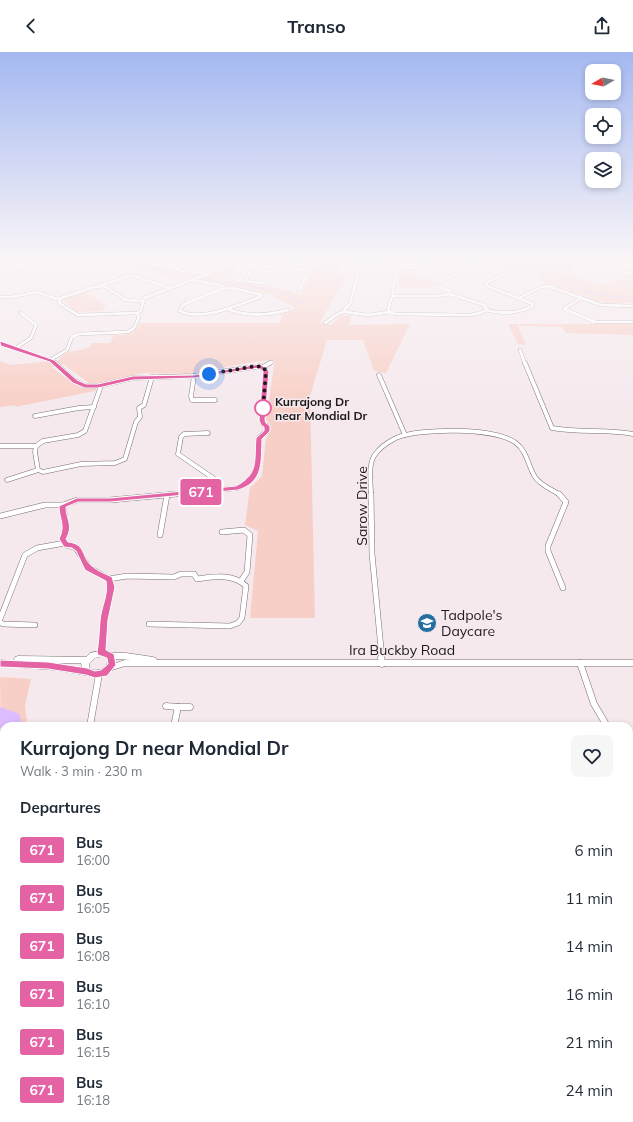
<!DOCTYPE html>
<meta charset="utf-8">
<style>
:root{--surface:#fff;--page:#f6f6f7;--text:#1f2937;--muted:#747a83}
body{margin:0;font-family:Mulish,sans-serif;background:var(--page);color:var(--text);height:100vh;display:flex;flex-direction:column;font-size:15px;white-space:nowrap}
*{box-sizing:border-box;margin:0}
p{font-size:13px;color:var(--muted)}
.icon{flex:none;width:22px;height:22px;fill:none;stroke:currentColor;stroke-width:2;stroke-linecap:round;stroke-linejoin:round}
.map{position:relative;flex:1;overflow:hidden}
.panel{position:absolute;left:0px;top:670px;width:633px;height:400px;display:flex;flex-direction:column;background:var(--surface);border-radius:12px 12px 0 0;box-shadow:0 2px 6px #0003}
.panel>*{flex:none}
.badge{padding:0 8px;border-radius:3px;font-size:14px;line-height:26px}
.needle{width:26px;rotate:261deg}
.buttons{position:absolute;left:585px;top:12px;display:grid;gap:8px}
.buttons a{display:grid;place-items:center;width:36px;height:36px;border-radius:8px;background:var(--surface);box-shadow:0 2px 6px #0003;font-size:20px}
.you{position:absolute;width:20px;height:20px;margin:-10px;border:3px solid #fff;border-radius:50%;background:#1a73e8;box-shadow:0 0 0 6px #1a73e833}
.map>.badge{position:absolute;translate:-50% -50%;box-shadow:0 0 0 2px #fff}
h2{padding:0 20px;font-size:15px;line-height:36px}
.round{display:grid;place-items:center;flex:none;width:42px;height:42px;border-radius:8px;background:var(--page)}
.headline{display:flex;align-items:center;justify-content:space-between;height:68px;padding:0 20px}
h1{font-size:19px;font-weight:700;line-height:30px}
ul{padding:0;list-style:none}
li{display:flex;align-items:center;gap:12px;height:48px;padding:0 20px}
li div{flex:1}
li b{display:block;font-size:15px}
li em{font-style:normal}
li .badge{min-width:44px;font-weight:700;text-align:center}
header{display:flex;justify-content:space-between;align-items:center;height:52px;padding:0 20px;background:var(--surface);font-size:18px;font-weight:700}
.map>svg:first-child{display:block}
.green{fill:#f8cfc6}
.water{fill:#debdfe}
.lines{fill:none;stroke-linecap:round;stroke-linejoin:round}
.stream{stroke:#debdfe;stroke-width:1}
.street-far4-casing{stroke:#786e72;stroke-width:3.5}
.street-far3-casing{stroke:#786e72;stroke-width:5}
.street-far2-casing{stroke:#786e72;stroke-width:6}
.street-far1-casing{stroke:#786e72;stroke-width:7}
.street-casing{stroke:#786e72;stroke-width:8}
.secondary-casing{stroke:#786e72;stroke-width:1}
.street-far4{stroke:#fff;stroke-width:3}
.street-far3{stroke:#fff;stroke-width:4}
.street-far2{stroke:#fff;stroke-width:5}
.street-far1{stroke:#fff;stroke-width:6}
.street{stroke:#fff;stroke-width:8}
.secondary{fill:#fff;fill-rule:evenodd}
.line{fill:#e463a4;stroke:#fff}
.walk{stroke:#1f1b1c;stroke-width:4;stroke-dasharray:0 7.2}
.stop-dot{fill:#fff;stroke:#e463a4;stroke-width:2}
.labels{text-anchor:middle;dominant-baseline:central;stroke-width:3;stroke-linejoin:round;paint-order:stroke}
.far-stop-label{font-size:12px;font-weight:bold;fill:#1f1b1c;stroke:#f5e9ee;text-anchor:start}
.street-label{font-size:14px;fill:#1f1b1c;stroke:#f5e9ee}
.poi-label{font-size:14px;fill:#1f1b1c;stroke:#f5e9ee;text-anchor:start}
</style>
<header><svg class="icon" aria-label="back" viewBox="0 0 24 24"><path d="M15 5l-7 7 7 7"/></svg>Transo<svg class="icon" aria-label="share" viewBox="0 0 24 24"><path d="M12 15V3M7 8l5-5 5 5M5 13v7h14v-7"/></svg></header>
<div class="map">
<svg width="633" height="1070" viewBox="0 0 633 1070">
<rect width="100%" height="100%" fill="#f5e9ee"/>
<!-- green -->
<g class="green">
<path d="M244,208H277L273,214L241,211Z"/>
<path d="M321,208H341L337,218L346,224L320,271L332,273C338,266 340,262 351,264L349,273L410,272L386,321L374,319L363,288H327L310,344L315,566H250L258,479L245,473L250,436L262,424L266,387L271,377L270,372L266,368L275,308L254,310L189,322L144,321L99,331H89L63,312L52,315C68,327 75,335 97,336L95,339L15,355L16,353L0,355V309L11,313L59,308C65,297 80,300 90,295L91,291H110L114,283C126,283 135,283 140,271H280L282,262L296,256L269,242L196,228L232,214H237L229,227L293,239V241L301,242L312,221V218L321,211Z"/>
<path d="M488,208H581L572,214L576,223C601,233 604,238 628,223L633,225V251H606L595,249L537,227L541,224L521,217L517,219Z"/>
<path d="M142,209L176,219L203,222L183,229L129,214Z"/>
<path d="M405,217H421L413,221L439,231L430,236L398,235L402,218Z"/>
<path d="M85,239L106,253L102,259L76,260L62,247Z"/>
<path d="M508,272H633V283L566,281L562,275L518,274L526,293L518,292Z"/>
<path d="M0,625L31,627L25,654L27,668L24,674H4V683L1,684Z"/>
</g>
<!-- water -->
<path class="water" d="M0,655L20,662L21,669L17,674H4V677L0,676Z"/>
<g class="lines">
<!-- stream -->
<g class="stream">
<path d="M113,208L171,221L197,225"/>
<path d="M525,208L556,222L571,233L584,239L609,244L633,245"/>
<path d="M201,226L271,238L282,241L303,252"/>
</g>
<defs>
<g id="street-far4">
<path d="M50,208L56,209L58,212L50,225"/>
<path d="M151,208V211L178,218L207,222"/>
<path d="M482,208L507,217L508,220L486,231L487,234L533,252V254C516,262 504,262 486,258"/>
<path d="M588,208H598"/>
<path d="M240,212L306,218L308,220L299,238"/>
<path d="M253,213L246,229L260,231L265,230L273,216"/>
<path d="M0,214L26,213L29,208"/>
<path d="M289,216L293,208"/>
<path d="M175,217L199,208"/>
<path d="M623,220L633,222"/>
<path d="M13,227L21,214"/>
<path d="M192,228L220,233L227,237L234,236L261,243L260,245C238,253 202,270 180,259L182,254L187,251L224,236"/>
<path d="M439,230L484,208"/>
<path d="M99,234L132,223L169,236"/>
<path d="M440,235L450,239V242"/>
<path d="M0,245H12L36,240L60,248L59,251L78,263L137,261L141,259L144,246L232,213L240,212L242,208"/>
<path d="M519,246L541,235L548,234L601,253L633,254"/>
<path d="M581,246L564,257L595,270H633"/>
<path d="M58,247L94,235L104,234L126,248L142,249"/>
<path d="M230,258C249,265 269,263 288,258"/>
<path d="M345,260L368,263L390,260"/>
<path d="M390,260L395,262L471,263L483,260L487,257L484,253L450,242L437,244H394L392,240L399,215"/>
<path d="M390,260L388,258L391,247L394,244"/>
<path d="M325,271L338,262L346,259L344,257L350,252L360,215L369,212L410,216L420,215L436,208"/>
<path d="M0,291L52,309L56,312"/>
<path d="M14,297L31,286L36,273L21,261"/>
<path d="M520,298L525,312"/>
<path d="M50,308L67,298L72,285L79,282L128,280L134,276L139,265L137,261"/>
<path d="M268,312L272,310"/>
</g>
<g id="street-far3">
<path d="M55,311L75,329L85,334H98L133,326L194,324L260,314L266,319L262,368L263,372L267,374V379L259,386L258,409L255,421L246,431L238,436L165,443"/>
<path d="M525,311L552,376C579,381 606,377 633,382"/>
<path d="M263,315L270,311"/>
<path d="M379,323L405,383"/>
<path d="M194,324L191,344L192,348H215"/>
<path d="M35,364L79,356L94,355"/>
<path d="M208,381L184,382L181,385L178,402L216,428L217,438"/>
<path d="M0,394H36L43,389L78,383L85,379L101,334"/>
<path d="M36,394L35,400L38,418L43,420L81,412L115,411L125,407L136,370L140,365L139,356L144,353L152,325"/>
<path d="M7,428L38,418"/>
<path d="M371,443C371,431 368,414 374,404C379,396 388,390 396,386C420,376 494,375 516,391C527,399 528,414 535,425C541,434 552,437 560,443"/>
</g>
<g id="street-far2">
<path d="M371,442L372,502L382,607"/>
<path d="M559,442L566,450L548,494V499L563,536"/>
<path d="M63,453L66,474L63,487L66,493L76,496L89,516L109,527L110,542L104,568L101,600"/>
<path d="M0,464L45,453H63L77,448H110L176,442"/>
<path d="M222,480L244,478L250,483L247,520L241,529"/>
<path d="M160,483L167,443"/>
<path d="M109,527L127,524L174,525L181,522H194L197,527C214,525 232,521 246,534L242,566L238,571L230,574L149,572"/>
<path d="M0,567L25,503L37,496L65,491"/>
<path d="M0,570L3,572L35,573"/>
</g>
<g id="street-far1">
<path d="M381,606L382,612"/>
<path d="M580,611L594,652L607,674"/>
<path d="M166,654L178,655L174,674"/>
<path d="M178,655H190"/>
<path d="M90,674L99,622"/>
<path d="M629,704L633,709"/>
<path d="M0,750L4,753"/>
</g>
<g id="street">
<path d="M629,876L633,862"/>
<path d="M0,923L4,920"/>
<path d="M188,1066V1070"/>
<path d="M579,1070L580,1066"/>
</g>
<path id="secondary" d="M105,598L112,601H126L153,605L156,606L157,608H633V614H125L112,618L106,623L97,625L56,618L0,614V608L15,609L14,607L15,605L18,604L86,605L90,601ZM104,604L108,607C108,618 99,619 90,618L89,612L95,606ZM116,607L131,608H125L116,611ZM45,611H81L82,616Z"/>
</defs>
<!-- street-far4 casing -->
<use href="#street-far4" class="street-far4-casing"/>
<!-- street-far3 casing -->
<use href="#street-far3" class="street-far3-casing"/>
<!-- street-far2 casing -->
<use href="#street-far2" class="street-far2-casing"/>
<!-- street-far1 casing -->
<use href="#street-far1" class="street-far1-casing"/>
<!-- street casing -->
<use href="#street" class="street-casing"/>
<!-- secondary casing -->
<use href="#secondary" class="secondary-casing"/>
<!-- street-far4 -->
<use href="#street-far4" class="street-far4"/>
<!-- street-far3 -->
<use href="#street-far3" class="street-far3"/>
<!-- street-far2 -->
<use href="#street-far2" class="street-far2"/>
<!-- street-far1 -->
<use href="#street-far1" class="street-far1"/>
<!-- street -->
<use href="#street" class="street"/>
<!-- secondary -->
<use href="#secondary" class="secondary"/>
</g>
<!-- sky -->
<linearGradient id="sky" x2="0" y2="1"><stop stop-color="#a4b8f1"/><stop offset="0.58" stop-color="#faf5f7"/><stop offset="1" stop-color="#faf5f7" stop-opacity="0"/></linearGradient>
<rect width="633" height="357" fill="url(#sky)"/>
<!-- line -->
<path class="line" d="M0,289L54,308L77,328L86,332H98L133,324L194,323L260,312L269,319L265,368L266,371L270,374V379L262,387C261,410 264,430 238,438L110,450H78L66,455C66,468 74,473 66,487L68,490C87,492 81,506 92,514C97,519 106,522 112,525L115,535L108,568L106,598L114,602L116,613L107,624L95,626L86,623L48,617L0,615V608L48,610L87,616L95,619L101,618L108,612L107,606L98,603L97,600C99,590 99,580 100,569C101,555 109,542 106,529L85,518L76,499L72,496L64,495L59,487C66,473 59,467 59,454L77,446H110L236,434C259,422 254,409 256,386L264,379V375L261,373L259,368L263,319L259,316L194,326L133,328L98,336H85L73,331L50,310L1,294L0,291Z"/>
<g class="lines">
<!-- walk -->
<path class="walk" d="M209,322L256,314L263,315L266,319L263,356"/>
</g>
<!-- icons -->
<defs>
<symbol id="school-disc" viewBox="-11 -11 22 22"><circle r="9.5" fill="#246ea1" stroke="#f5e9ee"/><path d="M0-5L7-2L0 1L-7-2ZM-4 1L0 2.5L4 1V4Q0 6-4 4Z" fill="#fff"/></symbol>
</defs>
<g fill-rule="evenodd">
<use href="#school-disc" x="416" y="560" width="22" height="22"/>
</g>
<!-- markers -->
<circle class="stop-dot" cx="263" cy="356" r="8"/>
<g class="labels">
<!-- far-stop labels -->
<g class="far-stop-label">
<text x="275" y="349">Kurrajong Dr<tspan x="275" dy="14">near Mondial Dr</tspan></text>
</g>
<!-- street labels -->
<g class="street-label">
<text transform="translate(362 454) rotate(-90)">Sarow Drive</text>
<text x="402" y="598">Ira Buckby Road</text>
</g>
<!-- poi labels -->
<g class="poi-label">
<text x="441" y="563">Tadpole's<tspan x="441" dy="16">Daycare</tspan></text>
</g>
</g>
</svg>
<div class="buttons">
<a><svg class="needle" viewBox="-14 -14 28 28"><path d="M0-13l5 13h-10z" fill="#e53935"/><path d="M0 13l5-13h-10z" fill="#747a83"/></svg></a>
<a><svg class="icon" aria-label="locate" viewBox="0 0 24 24"><circle cx="12" cy="12" r="6"/><path d="M12 2v4M12 18v4M2 12h4M18 12h4"/></svg></a>
<a><svg class="icon" aria-label="layers" viewBox="0 0 24 24"><path d="M12 4l9 5-9 5-9-5zM3 14l9 5 9-5"/></svg></a>
</div>
<div class="you" style="left:209px;top:322px"></div>
<b class="badge" style="left:201px;top:440px;background:#e463a4;color:#fff">671</b>
<section class="panel">
<div class="headline"><div><h1>Kurrajong Dr near Mondial Dr</h1><p>Walk · 3 min · 230 m</p></div><a class="round"><svg class="icon" aria-label="heart" viewBox="0 0 24 24"><path d="M12 20l-8-8c-3-5 5-10 8-4 3-6 11-1 8 4z"/></svg></a></div>
<h2>Departures</h2>
<ul>
<li><span class="badge" style="background:#e463a4;color:#fff">671</span><div><b>Bus</b><p>16:00</p></div><em>6 min</em></li>
<li><span class="badge" style="background:#e463a4;color:#fff">671</span><div><b>Bus</b><p>16:05</p></div><em>11 min</em></li>
<li><span class="badge" style="background:#e463a4;color:#fff">671</span><div><b>Bus</b><p>16:08</p></div><em>14 min</em></li>
<li><span class="badge" style="background:#e463a4;color:#fff">671</span><div><b>Bus</b><p>16:10</p></div><em>16 min</em></li>
<li><span class="badge" style="background:#e463a4;color:#fff">671</span><div><b>Bus</b><p>16:15</p></div><em>21 min</em></li>
<li><span class="badge" style="background:#e463a4;color:#fff">671</span><div><b>Bus</b><p>16:18</p></div><em>24 min</em></li>
</ul>
</section>
</div>
